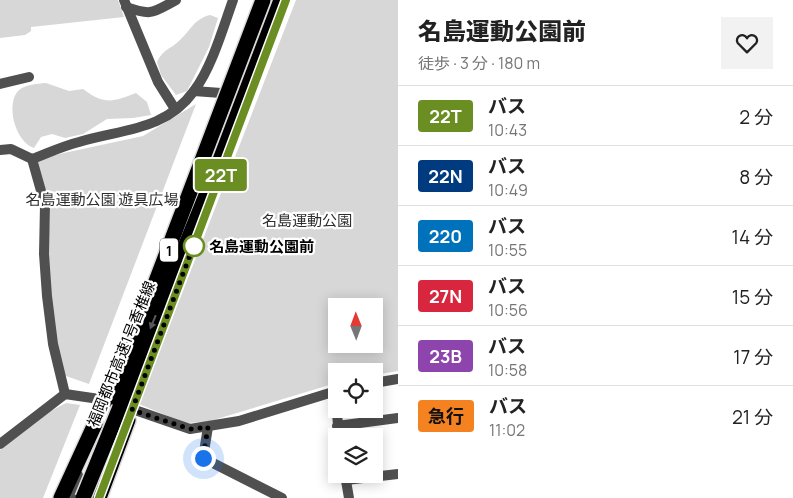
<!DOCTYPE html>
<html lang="ja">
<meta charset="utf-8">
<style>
:root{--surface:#fff;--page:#f2f2f2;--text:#222;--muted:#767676;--line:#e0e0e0}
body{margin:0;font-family:Manrope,"Noto Sans JP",sans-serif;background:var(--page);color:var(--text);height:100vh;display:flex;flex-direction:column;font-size:19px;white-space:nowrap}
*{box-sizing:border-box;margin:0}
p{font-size:16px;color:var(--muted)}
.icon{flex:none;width:28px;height:28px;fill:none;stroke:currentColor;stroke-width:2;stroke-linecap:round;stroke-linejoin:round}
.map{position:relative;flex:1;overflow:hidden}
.side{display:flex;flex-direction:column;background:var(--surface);width:395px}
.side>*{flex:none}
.badge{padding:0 10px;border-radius:4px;font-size:18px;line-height:32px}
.needle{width:32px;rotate:359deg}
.tools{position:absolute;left:328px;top:298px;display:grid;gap:10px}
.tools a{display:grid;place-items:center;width:55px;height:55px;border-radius:0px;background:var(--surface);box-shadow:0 2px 12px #0003;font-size:25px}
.you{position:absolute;width:25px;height:25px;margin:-12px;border:4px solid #fff;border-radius:50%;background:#1a73e8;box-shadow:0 0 0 8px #1a73e833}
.map>.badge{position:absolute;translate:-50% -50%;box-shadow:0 0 0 2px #fff}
.round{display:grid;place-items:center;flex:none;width:52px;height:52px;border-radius:0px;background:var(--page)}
.overview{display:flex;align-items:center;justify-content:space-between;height:85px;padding:0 20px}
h1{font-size:24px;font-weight:800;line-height:38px}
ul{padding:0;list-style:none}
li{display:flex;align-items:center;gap:15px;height:60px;padding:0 20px;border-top:1px solid var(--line)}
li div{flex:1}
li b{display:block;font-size:19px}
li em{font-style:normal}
li .badge{min-width:55px;font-weight:700;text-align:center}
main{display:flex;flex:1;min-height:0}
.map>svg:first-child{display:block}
.green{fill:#d7d7d7;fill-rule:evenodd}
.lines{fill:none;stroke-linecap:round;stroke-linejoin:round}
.motorway-casing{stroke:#dbdbdb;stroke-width:18}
.minor{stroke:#505050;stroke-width:10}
.tertiary{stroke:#505050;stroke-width:10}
.motorway{stroke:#000;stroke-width:15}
.motorway-bridge-casing{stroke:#dbdbdb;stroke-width:18;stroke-linecap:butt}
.motorway-bridge{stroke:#000;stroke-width:15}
.oneway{fill:#595959}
.line-casing{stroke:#fff;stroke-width:11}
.line{stroke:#6b8e23;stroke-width:8}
.walk{stroke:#000;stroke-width:5;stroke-dasharray:0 9}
.stop-dot{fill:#fff;stroke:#6b8e23;stroke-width:2.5}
.labels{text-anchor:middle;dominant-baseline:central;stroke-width:4.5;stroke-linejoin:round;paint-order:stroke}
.shield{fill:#fff;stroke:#4c4c4c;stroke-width:1}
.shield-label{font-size:14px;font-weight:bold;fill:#000}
.park-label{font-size:15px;fill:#2e2e2e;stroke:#fff}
.stop-label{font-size:15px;font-weight:bold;fill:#000;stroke:#fff;text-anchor:start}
.street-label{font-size:15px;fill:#000;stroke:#fff}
</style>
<main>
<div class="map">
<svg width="398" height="498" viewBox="0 0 398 498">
<rect width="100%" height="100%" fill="#fff"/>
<!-- green -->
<g class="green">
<path d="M0,0H118L124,17L31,27V31L25,35L0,38Z"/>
<path d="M296,0H398V371L374,375V371H336V383L207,422L184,423L139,404ZM336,306H374V344H336Z"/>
<path d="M210,15L218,18L209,47L187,91L176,95L161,75L157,62C164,48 170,50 180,40C191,30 194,19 210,15Z"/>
<path d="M46,83L69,91L83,89C104,105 113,102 136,93L147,102L151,115L133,118L107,119L83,134L65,138L52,134L41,137L34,148C15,142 5,103 19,90C27,84 37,84 46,83Z"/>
<path d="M196,104L89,384L63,375L56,346L48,256L50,207L36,159L143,136Z"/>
<path d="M66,403L80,405L43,498H0V450L45,414Z"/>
</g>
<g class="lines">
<defs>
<g id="motorway">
<path d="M61,498L95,424"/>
<path d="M99,498L128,420"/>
</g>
</defs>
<!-- motorway casing -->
<use href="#motorway" class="motorway-casing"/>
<!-- minor -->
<g class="minor">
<path d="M124,0L158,82L175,109"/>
<path d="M126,7C152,16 152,13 176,0"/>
<path d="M0,84L29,77"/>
<path d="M194,91L221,93L232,97"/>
<path d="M0,150L11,149L32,159"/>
<path d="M374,383L398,379"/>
<path d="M335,391L339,436"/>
<path d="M65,394L53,344L47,296L44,254L45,205L32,159C48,153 63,146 79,142C122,129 165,131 194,91C212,67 223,28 233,0"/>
<path d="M337,426L398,418"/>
<path d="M208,427L203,458L282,498"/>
<path d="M0,444L65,394L106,400L190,429L239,421L336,391"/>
<path d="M345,475L349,498"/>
<path d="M346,480L398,474"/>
</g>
<!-- tertiary -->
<g class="tertiary">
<path d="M126,425L200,228"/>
<path d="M94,428L110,389"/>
<path d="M71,498L78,475"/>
</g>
<!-- motorway -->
<use href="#motorway" class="motorway"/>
<defs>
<g id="motorway-bridge">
<path d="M112,397L263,0"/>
<path d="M83,498L215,173L281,0"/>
</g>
</defs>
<!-- motorway-bridge casing -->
<use href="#motorway-bridge" class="motorway-bridge-casing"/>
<!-- motorway-bridge -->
<use href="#motorway-bridge" class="motorway-bridge"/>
</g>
<!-- one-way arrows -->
<defs><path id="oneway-solid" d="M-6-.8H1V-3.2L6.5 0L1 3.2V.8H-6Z" transform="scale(1.25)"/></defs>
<use class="oneway" href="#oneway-solid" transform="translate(153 322) rotate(112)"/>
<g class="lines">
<defs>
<path id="line" d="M99,498L286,0"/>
</defs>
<!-- line casing -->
<use href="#line" class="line-casing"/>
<!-- line -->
<use href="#line" class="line"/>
<!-- walk -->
<path class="walk" d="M194,246L196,239L132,410L190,429L208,427L203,458"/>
</g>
<!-- markers -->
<circle class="stop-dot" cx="194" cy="246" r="10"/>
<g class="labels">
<!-- shield labels -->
<rect class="shield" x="160" y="238.5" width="18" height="23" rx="4"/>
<g class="shield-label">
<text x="169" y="250">1</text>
</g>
<!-- park labels -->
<g class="park-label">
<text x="102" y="199">名島運動公園 遊具広場</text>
<text x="307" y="220">名島運動公園</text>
</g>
<!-- stop labels -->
<g class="stop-label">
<text x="209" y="246">名島運動公園前</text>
</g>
<!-- street labels -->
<g class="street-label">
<text transform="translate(121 354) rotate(-68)">福岡都市高速1号香椎線</text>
</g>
</g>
</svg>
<div class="tools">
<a><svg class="needle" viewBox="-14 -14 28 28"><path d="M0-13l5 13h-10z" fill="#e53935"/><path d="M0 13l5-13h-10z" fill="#767676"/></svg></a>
<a><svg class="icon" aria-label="locate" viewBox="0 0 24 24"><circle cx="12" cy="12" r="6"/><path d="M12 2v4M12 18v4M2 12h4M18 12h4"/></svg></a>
<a><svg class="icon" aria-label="layers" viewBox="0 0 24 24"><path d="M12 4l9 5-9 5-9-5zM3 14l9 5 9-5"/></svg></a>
</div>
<div class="you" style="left:203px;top:458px"></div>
<b class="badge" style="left:221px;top:175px;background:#6b8e23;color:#fff">22T</b>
</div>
<section class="side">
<div class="overview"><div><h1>名島運動公園前</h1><p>徒歩 · 3 分 · 180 m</p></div><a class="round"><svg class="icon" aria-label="heart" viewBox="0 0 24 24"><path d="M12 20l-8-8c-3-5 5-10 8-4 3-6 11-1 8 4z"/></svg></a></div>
<ul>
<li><span class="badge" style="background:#6b8e23;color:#fff">22T</span><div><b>バス</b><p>10:43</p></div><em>2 分</em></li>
<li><span class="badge" style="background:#003b80;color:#fff">22N</span><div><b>バス</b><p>10:49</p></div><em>8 分</em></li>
<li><span class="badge" style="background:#0072bc;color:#fff">220</span><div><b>バス</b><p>10:55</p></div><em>14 分</em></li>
<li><span class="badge" style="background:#d7263d;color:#fff">27N</span><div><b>バス</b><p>10:56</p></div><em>15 分</em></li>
<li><span class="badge" style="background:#8e44ad;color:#fff">23B</span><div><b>バス</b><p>10:58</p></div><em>17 分</em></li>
<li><span class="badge" style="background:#f58220;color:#111">急行</span><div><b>バス</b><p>11:02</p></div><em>21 分</em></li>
</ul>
</section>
</main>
